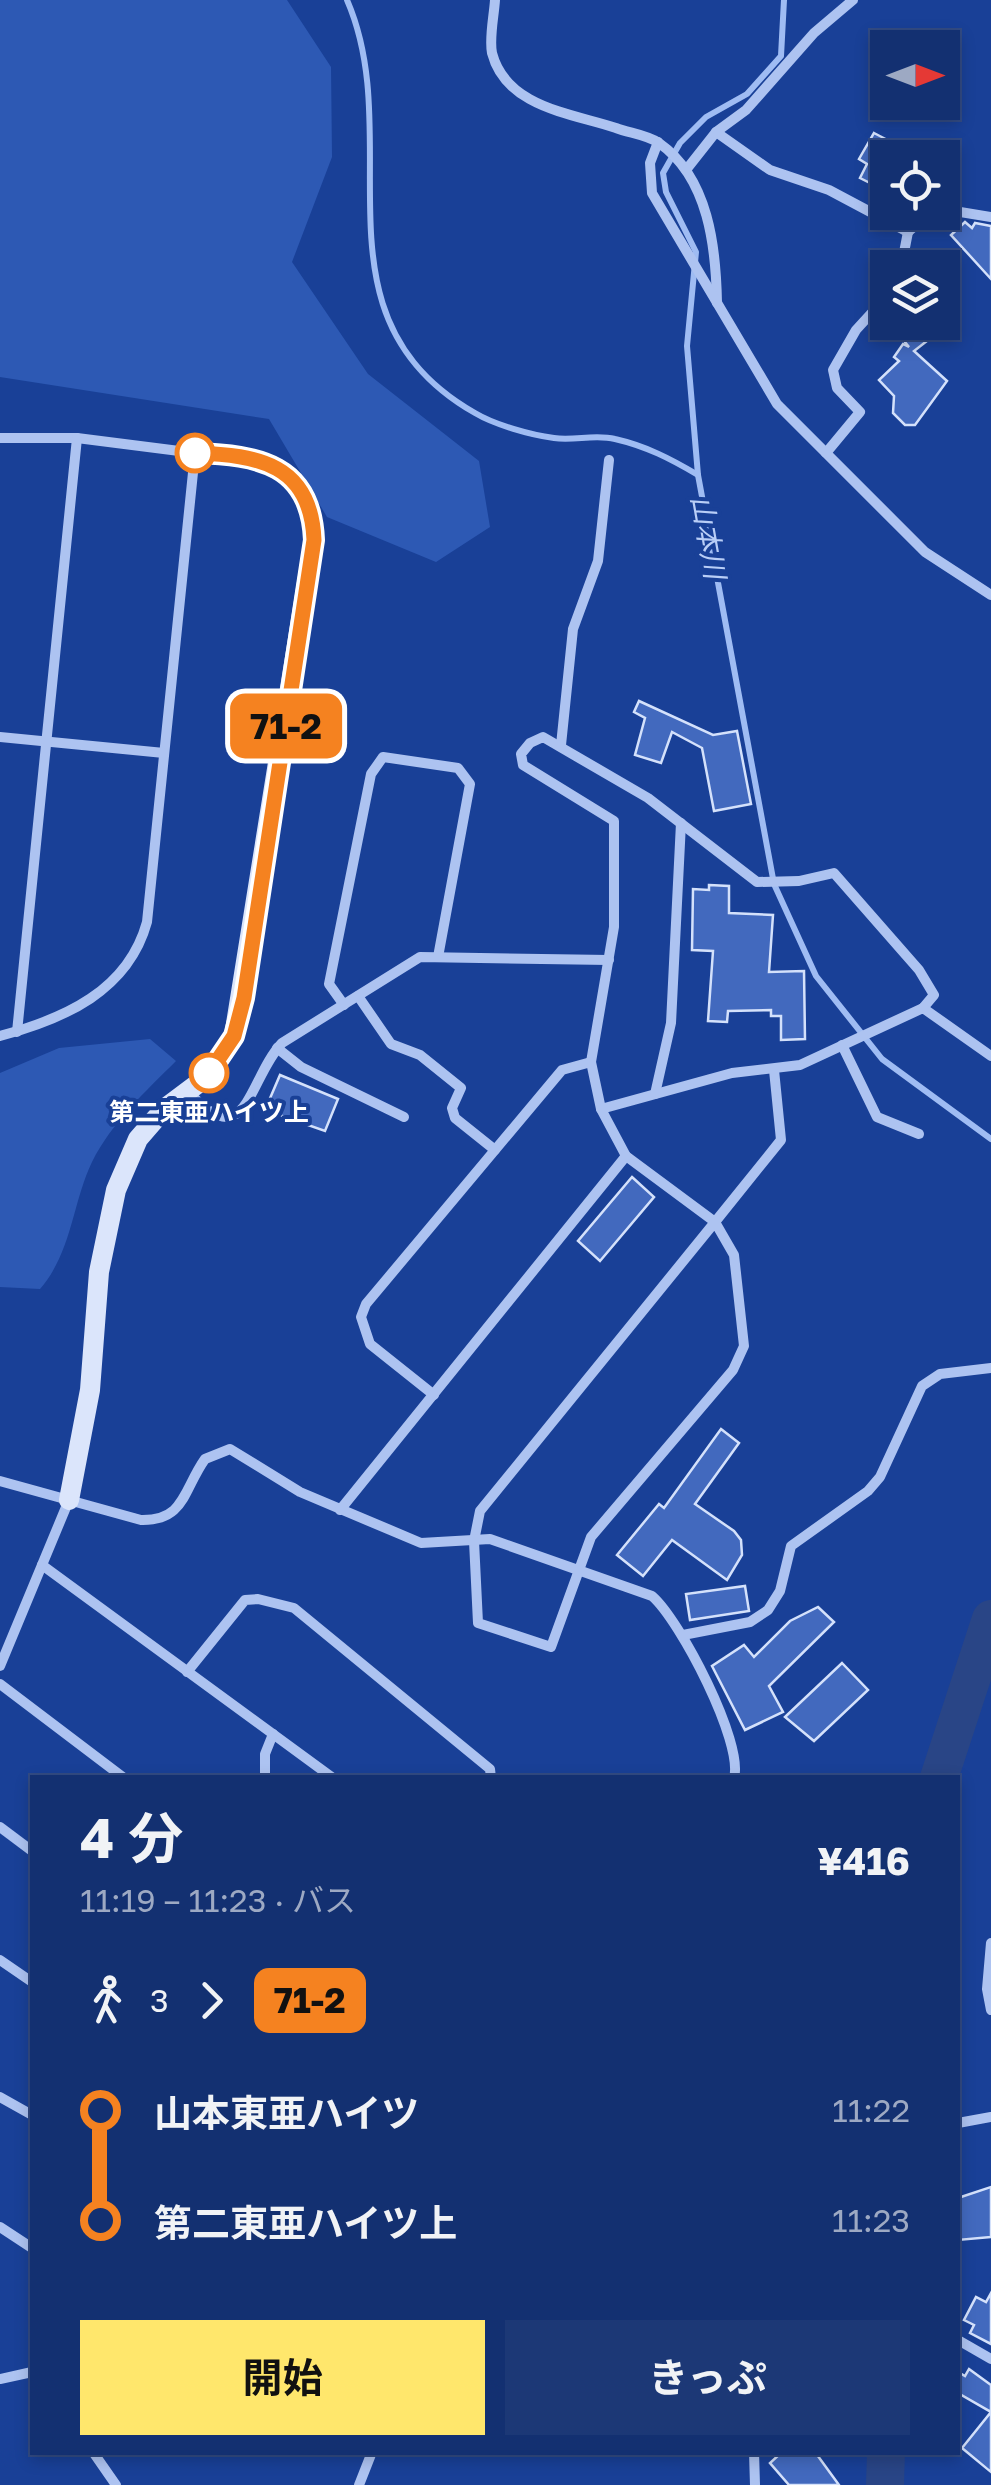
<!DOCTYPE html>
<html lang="ja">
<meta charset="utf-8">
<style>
:root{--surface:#133071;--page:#1c3876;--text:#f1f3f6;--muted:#9da9c3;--line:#324b84;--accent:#ffe76c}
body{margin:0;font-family:"Golos Text","Noto Sans JP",sans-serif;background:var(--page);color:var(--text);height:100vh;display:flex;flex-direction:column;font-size:38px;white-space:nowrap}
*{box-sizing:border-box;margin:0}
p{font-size:32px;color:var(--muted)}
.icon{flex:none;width:55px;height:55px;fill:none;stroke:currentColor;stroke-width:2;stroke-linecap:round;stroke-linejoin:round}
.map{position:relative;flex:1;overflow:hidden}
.sheet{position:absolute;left:30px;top:1775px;width:930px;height:680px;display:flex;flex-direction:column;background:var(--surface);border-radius:0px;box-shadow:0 5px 15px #0003,0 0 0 2px var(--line)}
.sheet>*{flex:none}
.badge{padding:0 20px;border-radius:15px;font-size:35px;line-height:65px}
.needle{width:65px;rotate:90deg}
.buttons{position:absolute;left:870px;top:30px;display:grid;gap:20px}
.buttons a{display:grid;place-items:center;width:90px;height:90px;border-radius:0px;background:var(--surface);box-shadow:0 5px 15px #0003,0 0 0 2px var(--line);font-size:50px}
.map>.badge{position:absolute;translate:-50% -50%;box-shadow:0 0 0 5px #fff}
.legs{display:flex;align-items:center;gap:15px;height:110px;padding:0 50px;font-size:32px}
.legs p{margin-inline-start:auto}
.overview{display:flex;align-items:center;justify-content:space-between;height:170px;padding:0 50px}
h1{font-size:55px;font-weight:700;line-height:75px}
.action{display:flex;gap:20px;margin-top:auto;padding:20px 50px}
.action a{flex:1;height:115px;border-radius:0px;background:var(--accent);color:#111;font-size:40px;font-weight:700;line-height:115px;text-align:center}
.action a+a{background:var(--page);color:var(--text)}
ul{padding:0 50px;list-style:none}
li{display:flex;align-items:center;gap:35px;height:110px;font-size:38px}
li i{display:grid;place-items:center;width:15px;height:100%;margin:0 12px;background:currentColor}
li i::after{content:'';width:25px;height:25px;margin:-12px;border:8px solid;border-radius:50%;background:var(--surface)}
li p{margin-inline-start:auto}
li:first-child i{background:linear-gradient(#0000 50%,currentColor 0)}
li:last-child i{background:linear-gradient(currentColor 50%,#0000 0)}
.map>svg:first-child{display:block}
.green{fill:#2d59b4}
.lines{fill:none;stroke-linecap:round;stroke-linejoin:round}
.stream{stroke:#9fbcf3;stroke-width:6}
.river{stroke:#294586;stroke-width:38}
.building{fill:#4269be;stroke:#d4e1fb;stroke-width:2.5}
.street{stroke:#adc3f1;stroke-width:10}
.secondary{stroke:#dbe5fb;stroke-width:20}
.line-1-casing{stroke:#fff;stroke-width:22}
.line-1{stroke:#f58220;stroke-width:15}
.stop-1-dot{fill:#fff;stroke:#f58220;stroke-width:5}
.labels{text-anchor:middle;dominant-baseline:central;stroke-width:8;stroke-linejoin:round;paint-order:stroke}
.stop-label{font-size:25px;font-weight:bold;fill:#fff;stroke:#194097}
.water-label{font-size:28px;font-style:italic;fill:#b9cef7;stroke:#194097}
</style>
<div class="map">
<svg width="991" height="2485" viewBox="0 0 991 2485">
<rect width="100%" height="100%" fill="#194097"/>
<!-- green -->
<g class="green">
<path d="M0,0H287L331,67L332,157L292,262L368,374L479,461L490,527L436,562L327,517L269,419L0,377Z"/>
<path d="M150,1039L176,1061C146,1091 112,1122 92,1162C72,1204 72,1252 40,1289L0,1287V1073L59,1048Z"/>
</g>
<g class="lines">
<!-- stream -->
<g class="stream">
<path d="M347,0C409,142 305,316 475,413C495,425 531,435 554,438C574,441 595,434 615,439C646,446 671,459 698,475L774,884L816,976L882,1059L991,1139"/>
<path d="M698,475L687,346L696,252L666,192L663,173L680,143L706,117L747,94L781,56L784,0"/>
</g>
<!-- river -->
<g class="river">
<path d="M939,1778L991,1619"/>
<path d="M885,2485L886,2452"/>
</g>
</g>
<!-- building -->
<g class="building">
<path d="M874,133L922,158H888V192L860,178L867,164L859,159Z"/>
<path d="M965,222L972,228L975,223L991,226V279L951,235Z"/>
<path d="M889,322H920L932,337L914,351L947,381L915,425H905L893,413L894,396L879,380L899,361L894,357L903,344L909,347Z"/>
<path d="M639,701L713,735L737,731L751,804L714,811L702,748L672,732L661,763L635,755L645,718L634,712Z"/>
<path d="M709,885L729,886V913L773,915L769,972L804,971L805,1039L781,1040V1016H771V1010L728,1011L727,1022L708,1021L713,951L692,950L693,889L709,890Z"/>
<path d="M280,1075L338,1099L325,1131L265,1110Z"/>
<path d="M632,1177L654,1197L600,1261L578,1241Z"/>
<path d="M721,1429L739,1443L695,1504L734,1531L741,1540L742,1555L727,1580L672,1540L643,1576L617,1555L659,1504L664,1508Z"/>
<path d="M745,1586L749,1611L690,1620L686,1594Z"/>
<path d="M818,1607L834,1622L769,1686L783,1712L745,1730L712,1666L744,1645L754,1657L790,1621Z"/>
<path d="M842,1663L868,1690L814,1741L785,1717Z"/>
<path d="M991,2187V2237L958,2240V2198Z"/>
<path d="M991,2293V2344L970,2333L974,2325L964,2320L976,2297L986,2302Z"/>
<path d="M969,2369L991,2385V2412L958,2393V2372L965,2376Z"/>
<path d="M991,2412V2472L962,2448Z"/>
<path d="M782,2452H815L839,2485H789L770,2463Z"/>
</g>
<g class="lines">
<!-- street -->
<g class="street">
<path d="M495,0C494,16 489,38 492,53C506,107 570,113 616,128C629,133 648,135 659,143C709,178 716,248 717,303"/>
<path d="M716,132L770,170L829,190L908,232L930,212"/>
<path d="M658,142L650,163L652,193L777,404L925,552L991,595"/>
<path d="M686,170L716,132L746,110L814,33L853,0"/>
<path d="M942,209L991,217"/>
<path d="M901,268L908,232"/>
<path d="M0,438H77L195,453L147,922C128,991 64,1019 0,1036"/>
<path d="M826,453L860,412L837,388L833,370L856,330L888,295"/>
<path d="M0,737L164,753"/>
<path d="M561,745L573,629L598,561L609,460"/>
<path d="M358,996L391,1044L420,1055L461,1088L452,1108L455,1118L495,1150"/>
<path d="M344,1005L329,984L371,774L383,757L458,768L470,784L438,957"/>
<path d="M17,1032L77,438"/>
<path d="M842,1045L877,1117L919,1134"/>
<path d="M277,1048L301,1067L404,1117"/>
<path d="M188,1091C247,1158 248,1079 282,1043L420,957L609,960"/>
<path d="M655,1094L671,1023L681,823"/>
<path d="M601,1109L591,1062L614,927V821L523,765L521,754L530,743L543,737L648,798L757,882L799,881L834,873L919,970L934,995L923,1008"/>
<path d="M626,1156L715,1222L734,1255L744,1346L733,1370L591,1537L551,1647L478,1623L474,1541L480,1511L715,1222L781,1140L774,1070"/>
<path d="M434,1395L370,1344L361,1317L366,1304L562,1070L591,1062"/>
<path d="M0,1481L141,1520C185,1521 183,1490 205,1459L230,1449L300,1492L421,1543L490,1539L652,1596C680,1620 744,1743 734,1778"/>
<path d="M340,1510L626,1156L601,1109L732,1073L800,1065L923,1008L991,1056"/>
<path d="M42,1565L333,1778"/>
<path d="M683,1635L750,1622L768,1610L780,1591L791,1546L868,1491L880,1477L922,1386L940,1374L991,1368"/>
<path d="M0,1666L69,1500"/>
<path d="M187,1672L245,1600L258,1599L294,1608L490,1769L491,1778"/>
<path d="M0,1684L124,1778"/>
<path d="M265,1778V1754L273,1734"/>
<path d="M0,1827L32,1851"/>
<path d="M991,1943L987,1989L991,2010"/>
<path d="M0,1960L32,1982"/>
<path d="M0,2097L32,2115"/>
<path d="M958,2123L991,2117"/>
<path d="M0,2227L32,2248"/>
<path d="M958,2340L991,2359"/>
<path d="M0,2379L32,2372"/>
<path d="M93,2452L116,2485"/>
<path d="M754,2452L755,2485"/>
<path d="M359,2485L372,2452"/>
</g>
<!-- secondary -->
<path class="secondary" d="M69,1500L90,1390L99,1272L116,1190L138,1139L164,1109L208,1076L234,1036L314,539C311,464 258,455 195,453"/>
</g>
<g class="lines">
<defs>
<path id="line-1" d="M195,453C258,455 311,464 314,540L244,998L234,1036L209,1073"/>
</defs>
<!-- line-1 casing -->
<use href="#line-1" class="line-1-casing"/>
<!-- line-1 -->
<use href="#line-1" class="line-1"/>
</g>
<!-- markers -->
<g class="stop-1-dot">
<circle cx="195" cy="453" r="18"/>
<circle cx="209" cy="1073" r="18"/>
</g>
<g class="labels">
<!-- stop labels -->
<g class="stop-label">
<text x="209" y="1111">第二東亜ハイツ上</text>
</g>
<!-- water labels -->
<g class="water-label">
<text transform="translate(709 537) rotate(80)">山本川</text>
</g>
</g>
</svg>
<div class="buttons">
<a><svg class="needle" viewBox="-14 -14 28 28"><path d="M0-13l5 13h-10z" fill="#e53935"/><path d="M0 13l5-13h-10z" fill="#9da9c3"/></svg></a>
<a><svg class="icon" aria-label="locate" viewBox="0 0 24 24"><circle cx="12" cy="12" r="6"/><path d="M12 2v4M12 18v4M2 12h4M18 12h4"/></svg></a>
<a><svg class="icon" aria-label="layers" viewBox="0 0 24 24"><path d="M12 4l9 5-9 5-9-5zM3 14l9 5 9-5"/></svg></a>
</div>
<b class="badge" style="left:286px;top:726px;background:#f58220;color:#111">71-2</b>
<section class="sheet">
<div class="overview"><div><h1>4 分</h1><p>11:19 – 11:23 · バス</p></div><b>¥416</b></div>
<div class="legs"><svg class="icon" aria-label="walk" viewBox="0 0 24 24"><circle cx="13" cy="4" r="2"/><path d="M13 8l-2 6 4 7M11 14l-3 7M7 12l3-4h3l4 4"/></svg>3<svg class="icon" aria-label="forward" viewBox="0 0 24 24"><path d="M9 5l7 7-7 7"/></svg><b class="badge" style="background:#f58220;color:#111">71-2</b></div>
<ul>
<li><i style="color:#f58220"></i><b>山本東亜ハイツ</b><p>11:22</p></li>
<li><i style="color:#f58220"></i><b>第二東亜ハイツ上</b><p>11:23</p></li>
</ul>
<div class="action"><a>開始</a><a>きっぷ</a></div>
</section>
</div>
